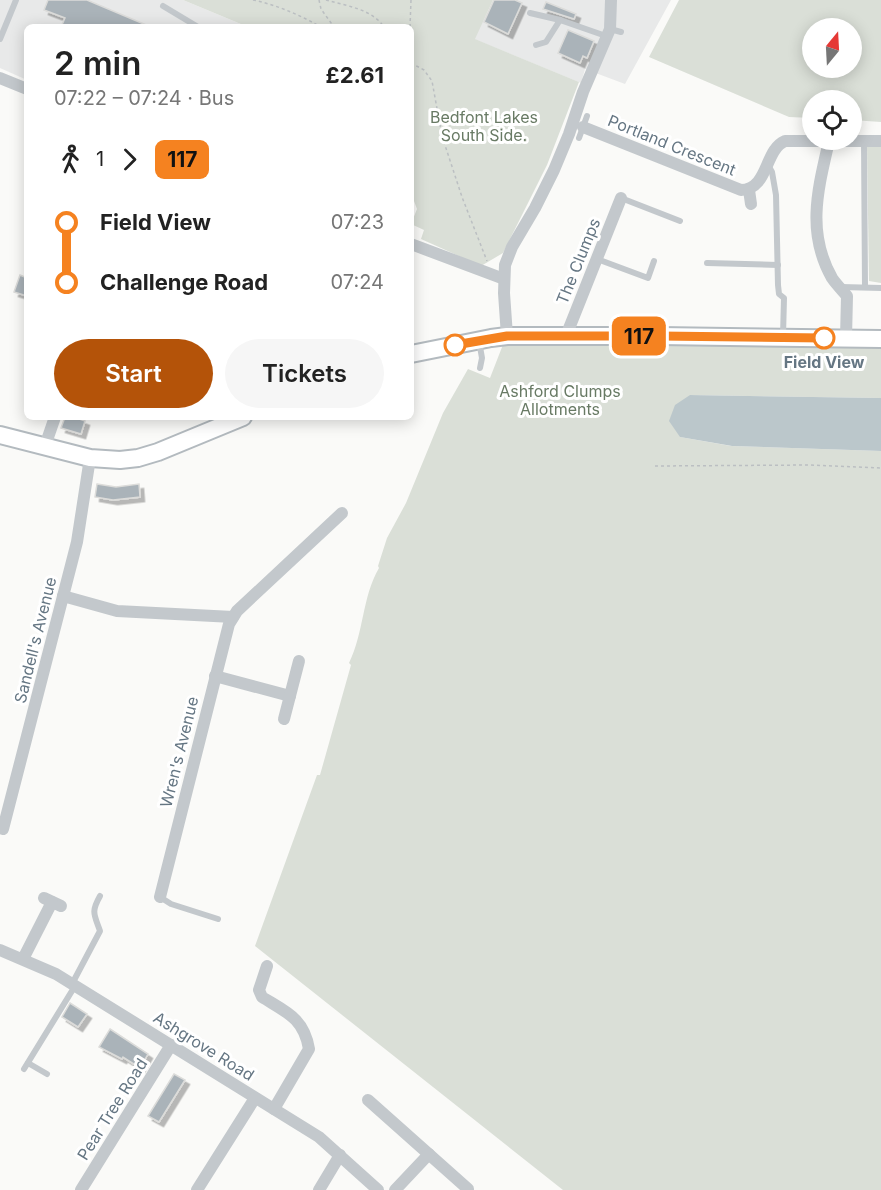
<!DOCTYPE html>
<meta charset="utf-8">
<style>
:root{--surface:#fff;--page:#f6f6f6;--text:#222;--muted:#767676;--accent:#b45309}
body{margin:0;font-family:Inter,sans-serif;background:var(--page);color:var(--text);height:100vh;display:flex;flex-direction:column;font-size:22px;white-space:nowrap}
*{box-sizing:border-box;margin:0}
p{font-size:20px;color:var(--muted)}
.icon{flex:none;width:33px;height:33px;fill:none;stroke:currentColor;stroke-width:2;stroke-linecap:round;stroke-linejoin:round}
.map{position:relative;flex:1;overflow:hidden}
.details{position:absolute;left:24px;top:24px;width:390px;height:396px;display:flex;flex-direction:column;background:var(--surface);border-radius:9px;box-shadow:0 3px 15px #0003}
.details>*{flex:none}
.badge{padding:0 12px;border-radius:9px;font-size:21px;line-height:39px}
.needle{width:39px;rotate:18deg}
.tools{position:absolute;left:802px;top:18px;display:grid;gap:12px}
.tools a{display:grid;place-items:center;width:60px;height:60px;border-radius:50%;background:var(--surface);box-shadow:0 3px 15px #0003;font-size:30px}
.map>.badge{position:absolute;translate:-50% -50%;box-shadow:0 0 0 3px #fff}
.legs{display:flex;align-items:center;gap:9px;height:66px;padding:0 30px;font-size:20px}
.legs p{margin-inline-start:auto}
.head{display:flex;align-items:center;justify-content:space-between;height:102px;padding:0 30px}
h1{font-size:33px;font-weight:600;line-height:45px}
.action{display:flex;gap:12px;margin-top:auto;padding:12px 30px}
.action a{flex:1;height:69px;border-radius:36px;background:var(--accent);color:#fff;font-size:24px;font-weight:600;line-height:69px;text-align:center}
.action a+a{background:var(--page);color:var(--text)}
ul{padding:0 30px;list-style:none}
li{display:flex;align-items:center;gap:21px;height:60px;font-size:22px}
li i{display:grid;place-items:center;width:9px;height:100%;margin:0 8px;background:currentColor}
li i::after{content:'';width:15px;height:15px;margin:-8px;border:4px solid;border-radius:50%;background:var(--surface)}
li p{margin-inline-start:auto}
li:first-child i{background:linear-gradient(#0000 50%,currentColor 0)}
li:last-child i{background:linear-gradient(currentColor 50%,#0000 0)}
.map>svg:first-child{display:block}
.built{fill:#e8e9e9}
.green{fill:#dadfd7;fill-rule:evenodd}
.water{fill:#bbc7cb}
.building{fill:#aab3b9;stroke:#dcdcda;stroke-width:1.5;filter:url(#shadow)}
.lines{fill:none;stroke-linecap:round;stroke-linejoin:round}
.secondary-casing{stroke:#b3babf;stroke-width:20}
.path{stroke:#bbbfc2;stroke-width:1.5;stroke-dasharray:3 3;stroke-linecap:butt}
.lane{stroke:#c3c8cc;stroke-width:6}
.street{stroke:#c3c8cc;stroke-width:12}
.secondary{stroke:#fff;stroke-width:16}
.line-1-casing{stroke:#fff;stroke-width:14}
.line-1{stroke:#f58220;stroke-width:9}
.stop-1-dot{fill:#fff;stroke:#f58220;stroke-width:3}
.labels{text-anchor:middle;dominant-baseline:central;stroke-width:6;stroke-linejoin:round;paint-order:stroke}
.park-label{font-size:16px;fill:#687a64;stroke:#fff}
.street-label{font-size:16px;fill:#657683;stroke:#fff}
.stop-label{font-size:16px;font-weight:bold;fill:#657683;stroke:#fff}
</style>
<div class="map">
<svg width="881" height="1190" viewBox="0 0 881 1190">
<defs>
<filter id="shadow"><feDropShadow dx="4.5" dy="4.5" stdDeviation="0" flood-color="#0004"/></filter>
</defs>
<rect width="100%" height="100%" fill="#fafaf8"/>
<!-- built -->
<g class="built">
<path d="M0,0H183L248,27H27V80L0,68Z"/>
<path d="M493,0H671L625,84L585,69L581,83L474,39Z"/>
</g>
<!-- green -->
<g class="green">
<path d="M183,0H493L475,39L579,82L547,165L503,253L481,266L421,239L424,230L411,224L417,209L411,193V27H248Z"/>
<path d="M679,0H881V122L852,120V100H813V118L789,117L649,57ZM813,28H852V68H813Z"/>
<path d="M867,145L881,146V283L869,281Z"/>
<path d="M504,342L881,348V398L690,395L680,437L731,446L881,451V1190H563L255,946L317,775H320L351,665L349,663C364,633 362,597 379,568L378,566L387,538L406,503L443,413L468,369L490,378Z"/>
</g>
<!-- water -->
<path class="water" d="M690,395L881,398V451L732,446L680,437L669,421L675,405Z"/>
<!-- building -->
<g class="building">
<path d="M48,0H87L151,27H61L65,18L44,10Z"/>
<path d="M494,0H515L522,3L508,34L484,22Z"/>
<path d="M546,2L576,14L574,19L543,9Z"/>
<path d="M568,30L594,41L587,58L583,56L580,63L558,53Z"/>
<path d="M20,275L27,278V296L14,292Z"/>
<path d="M65,417H74L85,421L81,434L61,428Z"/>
<path d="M97,484L116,487L139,484L140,497L113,500L95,497Z"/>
<path d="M70,1003L87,1014L78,1027L62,1017Z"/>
<path d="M110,1029L148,1054L140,1068L123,1057L122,1059L99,1047Z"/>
<path d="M174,1074L185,1080L159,1122L148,1116Z"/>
</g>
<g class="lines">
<defs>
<g id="secondary">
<path d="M411,354L491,338L507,336H659L881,339"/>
<path d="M0,435L90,458L120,460L138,458L158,452L243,417"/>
</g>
</defs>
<!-- secondary casing -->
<use href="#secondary" class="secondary-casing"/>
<!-- path -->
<g class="path">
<path d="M253,0C277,5 300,15 321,27"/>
<path d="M319,0L321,9L334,27"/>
<path d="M326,0C347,6 372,9 384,27"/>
<path d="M410,27L411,0"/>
<path d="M411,63L424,70L432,81L442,136L462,197L487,261"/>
<path d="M655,466L810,465L881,468"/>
</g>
<!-- lane -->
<g class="lane">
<path d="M163,6L198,27"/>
<path d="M530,13L560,20"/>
<path d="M610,29L621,32"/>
<path d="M0,39L16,0"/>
<path d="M536,45L546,42L560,20L606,36"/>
<path d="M579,138L587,116"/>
<path d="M864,141L865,287"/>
<path d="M768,165L772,172L776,195L778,285L779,294L784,298L783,336"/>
<path d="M621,198L680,221"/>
<path d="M597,259L648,278L654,261"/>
<path d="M707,263L778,265"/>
<path d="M841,287L881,288"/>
<path d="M479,341L482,358L480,368"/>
<path d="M160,897L171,904L218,919"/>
<path d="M72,984L100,931C94,914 91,912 100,896"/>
<path d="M28,1063L47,1074"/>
<path d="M24,1069L75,986"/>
</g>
<!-- street -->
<g class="street">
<path d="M0,78L27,89"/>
<path d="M583,127L741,190C769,189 764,150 785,141H881"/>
<path d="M829,141C818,189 806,232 832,278C836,284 842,290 847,296L846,338"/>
<path d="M749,190L751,204"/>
<path d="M411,244L504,279"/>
<path d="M507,336L504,293L505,265L512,247L535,208L554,170L569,134L583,92L610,29L611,0"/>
<path d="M566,336L621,198"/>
<path d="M45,446L55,417"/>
<path d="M63,596L117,611L233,617"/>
<path d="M215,676L290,696"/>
<path d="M284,719L299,661"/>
<path d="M3,829L77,542L90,458"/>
<path d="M160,897L229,624L237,611L342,513"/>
<path d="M44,898L61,906"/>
<path d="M0,950L56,974L319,1137L378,1190"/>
<path d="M23,959L52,902"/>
<path d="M267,966L259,990L262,997C286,1012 304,1018 309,1049L274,1109"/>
<path d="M368,1100L468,1189"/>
<path d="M81,1190L171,1045"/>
<path d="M197,1190L255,1098"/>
<path d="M319,1190L340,1155"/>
<path d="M395,1190L429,1154"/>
</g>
<!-- secondary -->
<use href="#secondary" class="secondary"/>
</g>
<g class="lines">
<defs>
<path id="line-1" d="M455,345L507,336H659L824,338"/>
</defs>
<!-- line-1 casing -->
<use href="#line-1" class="line-1-casing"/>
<!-- line-1 -->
<use href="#line-1" class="line-1"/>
</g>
<!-- markers -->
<g class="stop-1-dot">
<circle cx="824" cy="338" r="10"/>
<circle cx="455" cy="345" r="10"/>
</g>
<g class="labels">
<!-- park labels -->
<g class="park-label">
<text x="484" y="117">Bedfont Lakes<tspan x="484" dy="18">South Side.</tspan></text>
<text x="560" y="391">Ashford Clumps<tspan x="560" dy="18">Allotments</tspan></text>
</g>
<!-- street labels -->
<g class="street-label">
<text transform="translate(672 145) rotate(22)">Portland Crescent</text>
<text transform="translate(578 261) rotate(-68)">The Clumps</text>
<text transform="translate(35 640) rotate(-76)">Sandell's Avenue</text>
<text transform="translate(179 752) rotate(-76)">Wren's Avenue</text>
<text transform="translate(204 1046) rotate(32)">Ashgrove Road</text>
<text transform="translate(112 1109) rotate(-58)">Pear Tree Road</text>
</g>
<!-- stop labels -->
<g class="stop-label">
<text x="824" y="362">Field View</text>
</g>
</g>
</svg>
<div class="tools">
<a><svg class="needle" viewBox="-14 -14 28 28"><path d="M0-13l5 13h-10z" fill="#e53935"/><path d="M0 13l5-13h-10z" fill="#767676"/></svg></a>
<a><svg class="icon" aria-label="locate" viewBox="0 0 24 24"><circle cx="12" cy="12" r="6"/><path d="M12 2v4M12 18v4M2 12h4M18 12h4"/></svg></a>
</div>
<b class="badge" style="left:639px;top:336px;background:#f58220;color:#111">117</b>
<section class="details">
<div class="head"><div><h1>2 min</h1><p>07:22 – 07:24 · Bus</p></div><b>£2.61</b></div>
<div class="legs"><svg class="icon" aria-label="walk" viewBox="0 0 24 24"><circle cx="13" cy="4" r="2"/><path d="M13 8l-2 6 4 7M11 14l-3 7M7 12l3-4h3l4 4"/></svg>1<svg class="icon" aria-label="forward" viewBox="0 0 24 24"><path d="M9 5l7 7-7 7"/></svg><b class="badge" style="background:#f58220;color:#111">117</b></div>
<ul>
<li><i style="color:#f58220"></i><b>Field View</b><p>07:23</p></li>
<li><i style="color:#f58220"></i><b>Challenge Road</b><p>07:24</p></li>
</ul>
<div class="action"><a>Start</a><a>Tickets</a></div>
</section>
</div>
